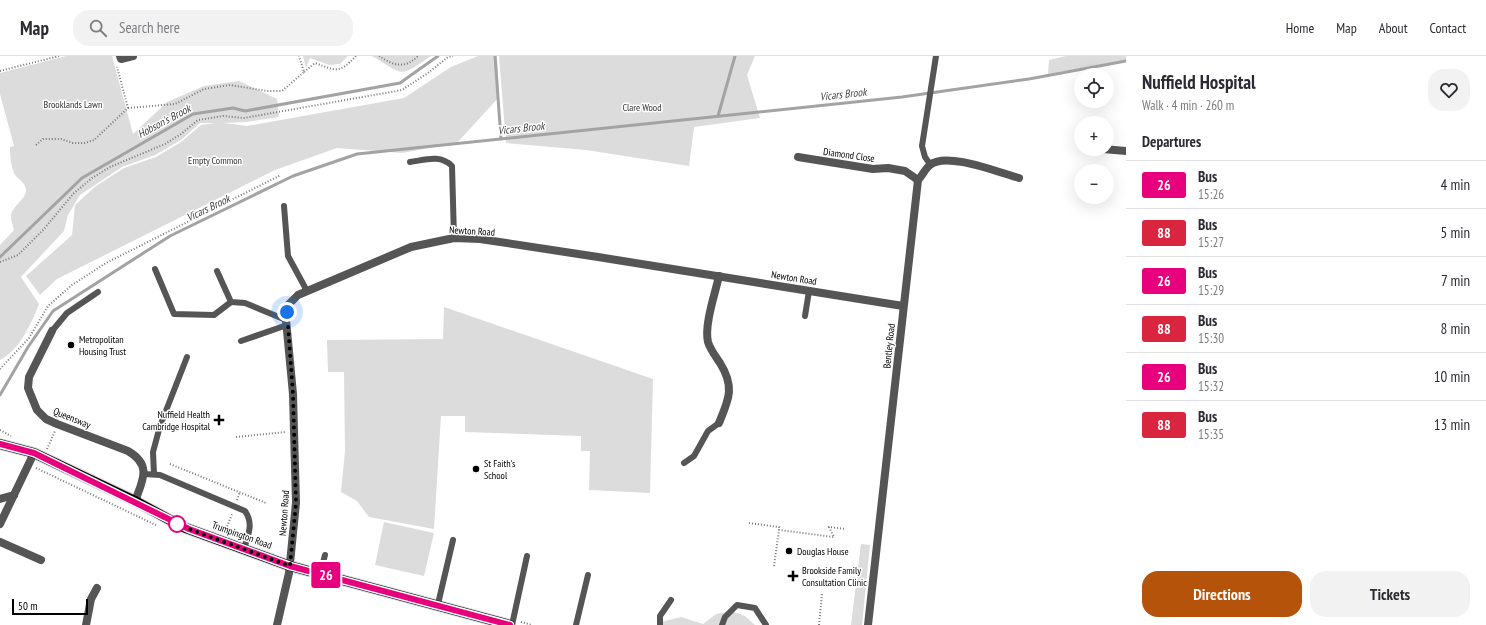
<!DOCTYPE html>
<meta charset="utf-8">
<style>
:root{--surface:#fff;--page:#f2f2f3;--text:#2b2b33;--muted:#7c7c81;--line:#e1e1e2;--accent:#b45309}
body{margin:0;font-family:"PT Sans Narrow",sans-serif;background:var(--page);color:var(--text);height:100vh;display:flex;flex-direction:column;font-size:15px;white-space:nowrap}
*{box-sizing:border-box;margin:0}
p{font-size:13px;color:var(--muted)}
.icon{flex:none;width:22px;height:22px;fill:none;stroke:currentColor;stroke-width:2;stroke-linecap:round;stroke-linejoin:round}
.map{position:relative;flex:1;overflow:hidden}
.drawer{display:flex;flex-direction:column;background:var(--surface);width:360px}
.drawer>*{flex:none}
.badge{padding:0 8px;border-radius:3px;font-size:14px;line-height:26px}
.controls{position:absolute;left:1074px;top:12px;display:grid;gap:8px}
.controls a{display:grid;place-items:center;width:40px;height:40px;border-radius:50%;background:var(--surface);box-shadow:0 4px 16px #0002;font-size:20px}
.scale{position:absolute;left:12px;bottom:10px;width:76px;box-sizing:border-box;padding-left:4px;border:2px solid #000;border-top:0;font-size:11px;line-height:14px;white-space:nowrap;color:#000;-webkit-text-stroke:3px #fff;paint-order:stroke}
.you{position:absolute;width:20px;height:20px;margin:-10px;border:3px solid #fff;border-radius:50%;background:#1a73e8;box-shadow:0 0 0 6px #1a73e833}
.map>.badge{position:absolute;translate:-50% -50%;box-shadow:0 0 0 2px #fff}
h2{padding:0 16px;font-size:15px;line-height:36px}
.round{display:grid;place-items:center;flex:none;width:42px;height:42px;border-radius:16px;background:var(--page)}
.headline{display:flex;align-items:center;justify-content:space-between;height:68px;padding:0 16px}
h1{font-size:19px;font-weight:600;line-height:30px}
.primary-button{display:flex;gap:8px;margin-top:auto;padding:8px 16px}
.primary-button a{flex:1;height:46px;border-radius:16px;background:var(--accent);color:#fff;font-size:16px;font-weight:600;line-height:46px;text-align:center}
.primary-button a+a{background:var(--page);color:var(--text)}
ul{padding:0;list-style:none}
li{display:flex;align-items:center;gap:12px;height:48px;padding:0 16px;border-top:1px solid var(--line)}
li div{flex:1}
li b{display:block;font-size:15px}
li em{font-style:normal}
li .badge{min-width:44px;font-weight:700;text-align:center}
header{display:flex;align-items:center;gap:24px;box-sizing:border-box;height:56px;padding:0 20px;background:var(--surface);border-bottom:1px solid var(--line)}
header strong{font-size:19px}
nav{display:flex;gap:22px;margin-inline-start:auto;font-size:14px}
.search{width:280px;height:36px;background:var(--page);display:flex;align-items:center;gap:10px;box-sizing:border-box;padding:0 14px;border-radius:16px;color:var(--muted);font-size:15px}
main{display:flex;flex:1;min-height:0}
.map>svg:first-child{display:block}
.green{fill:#dcdcdc}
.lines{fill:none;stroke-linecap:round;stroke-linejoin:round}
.stream{stroke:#a3a3a3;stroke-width:3}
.primary-casing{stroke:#dbdbdb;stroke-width:12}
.path{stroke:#777;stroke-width:2;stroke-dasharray:1 2;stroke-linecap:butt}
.lane{stroke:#555;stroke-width:6}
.street{stroke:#555;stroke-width:8}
.primary{stroke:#000;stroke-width:10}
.line-casing{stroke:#fff;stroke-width:9}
.line{stroke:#e6007e;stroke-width:6}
.walk{stroke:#000;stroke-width:4;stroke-dasharray:0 7.2}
.poi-dot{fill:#000;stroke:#fff;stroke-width:1.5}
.stop-dot{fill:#fff;stroke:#e6007e;stroke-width:2}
.labels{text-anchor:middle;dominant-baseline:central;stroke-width:3;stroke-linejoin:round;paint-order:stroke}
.park-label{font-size:10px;fill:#333;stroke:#fff}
.street-label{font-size:10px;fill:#000;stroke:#fff}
.poi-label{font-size:10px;fill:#000;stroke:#fff;text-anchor:start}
.water-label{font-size:11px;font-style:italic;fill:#444;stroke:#fff}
</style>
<header>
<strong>Map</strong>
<div class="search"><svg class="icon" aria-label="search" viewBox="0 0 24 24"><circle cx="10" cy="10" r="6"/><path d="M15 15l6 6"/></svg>Search here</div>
<nav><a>Home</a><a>Map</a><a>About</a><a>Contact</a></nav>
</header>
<main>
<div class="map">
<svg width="1126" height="569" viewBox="0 0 1126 569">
<rect width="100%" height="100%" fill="#fff"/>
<!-- green -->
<g class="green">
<path d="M66,0H112L133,78L167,46L204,30L239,25L277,43L279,61L246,66L224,67L247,70L404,42L451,11L478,0H497L499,41L457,87L402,97L337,92L275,114L57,223L40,239L26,220L72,179L75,149L96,130L124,112L156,101L181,86L201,69L215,67H200L181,84L155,99L122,111L80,139L68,159L64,175L21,221L39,248C31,268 20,294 0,304V189L14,174C13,170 11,165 11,161C11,150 26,144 26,134C25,126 19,124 15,119C11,111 10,100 10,91L14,90L0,38V17Z"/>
<path d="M303,0H348L340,8L329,9L310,2L306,12Z"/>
<path d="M372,0H431C398,22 406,20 372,0Z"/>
<path d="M499,0H755L747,19L760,62L694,71L689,110L586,94L506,87Z"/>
<path d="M1066,0H1126V4L1048,18L1049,4Z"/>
<path d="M444,251L653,323L650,437L589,434L590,395H581V380L465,376V360H441L434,473L369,461L357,445L341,436L345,395L344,316H328L327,284L443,283Z"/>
<path d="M384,466L434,477L424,520L375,509Z"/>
<path d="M861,488L870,489L862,569H851Z"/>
<path d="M731,555L745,560L755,569H660L661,566L681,561L703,568L716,558Z"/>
</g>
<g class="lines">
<!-- stream -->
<g class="stream">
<path d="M495,0L501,83"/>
<path d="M718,60L735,0"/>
<path d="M0,201L82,122L193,58L233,52L245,55L400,27L438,0"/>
<path d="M0,339L28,291L53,255L170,180L293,120L357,98L902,41L1029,23L1126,5"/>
</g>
<defs>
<path id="primary" d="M0,388L34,397L135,445L183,471L290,510L510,569"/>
</defs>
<!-- primary casing -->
<use href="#primary" class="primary-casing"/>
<!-- path -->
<g class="path">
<path d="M379,0C394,10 405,13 418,0"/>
<path d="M0,15L59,0"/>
<path d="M304,16L315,7C337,15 339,18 356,0"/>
<path d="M128,52L175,48L204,33L230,29L267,35H282L304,16L299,0"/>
<path d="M36,89L43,83H61L73,87H85L94,84L128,52L117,11"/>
<path d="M0,206L18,199L44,173L73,138L92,122L110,111L165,88L181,78L198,64L223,60L244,62L402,34L428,17L448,1L453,0"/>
<path d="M0,313L29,282L48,250L72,229L106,207L281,119"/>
<path d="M0,374L11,380"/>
<path d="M236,381L286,376"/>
<path d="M47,393L55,375"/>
<path d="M170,408L266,447"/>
<path d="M36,412L158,470"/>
<path d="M237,444L240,436"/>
<path d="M749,467L779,471V474"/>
<path d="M225,476L232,458"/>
<path d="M774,510L779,474L834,481L829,471L846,473"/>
<path d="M521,566L532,569"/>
<path d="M819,569L822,538"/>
</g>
<!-- lane -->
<g class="lane">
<path d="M410,106C425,104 440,98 452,110L454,182"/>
<path d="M930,108L925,101L922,90L936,0"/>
<path d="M284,150L288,200L307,235"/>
<path d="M155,213L174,258L214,259L231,246"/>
<path d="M217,215L231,246L245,247L286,264"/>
<path d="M805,260L809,235"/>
<path d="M52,275L67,257L98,236"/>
<path d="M241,285L287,269"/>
<path d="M684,407L694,400L708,375L719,367"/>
<path d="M144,418L160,419L245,455C254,468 248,479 244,493"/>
<path d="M154,418L153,396L160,370L187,301"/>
<path d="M320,518L325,499"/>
<path d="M438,548L453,484"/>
<path d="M512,569L527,500"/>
<path d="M576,569L588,519"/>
<path d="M660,569V560L671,544"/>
<path d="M722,569L725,561L737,549L755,552L766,569"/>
</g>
<!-- street -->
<g class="street">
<path d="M120,0L121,3L133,0"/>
<path d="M1103,93L1126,95"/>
<path d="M798,101L873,113L888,112L905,115L918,124"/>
<path d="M719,220C715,238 704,269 708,286C710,293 716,301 720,307C735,331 729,343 719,367"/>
<path d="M52,275L29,321L28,332L37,354L46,363L57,368L128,395C152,409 143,424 135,445"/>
<path d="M0,443L14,439"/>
<path d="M0,468L34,397"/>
<path d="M0,486L41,504"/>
<path d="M86,569L91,543L97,532"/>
<path d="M277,569L289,517L296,447L293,338L286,264L288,249L298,239L411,191L454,182L480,183L598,201L903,250"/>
<path d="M868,569L918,124C922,120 925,113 930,109C946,95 1000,117 1019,122"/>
</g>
<!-- primary -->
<use href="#primary" class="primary"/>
</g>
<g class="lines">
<defs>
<path id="line" d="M0,388L34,397L189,473L290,510L510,569"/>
</defs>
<!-- line casing -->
<use href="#line" class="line-casing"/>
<!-- line -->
<use href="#line" class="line"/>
<!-- walk -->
<path class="walk" d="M177,468L171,464L189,473L290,510L296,447L293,338L287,256"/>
</g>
<!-- markers -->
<g class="poi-dot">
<circle cx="71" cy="289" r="4"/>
<path d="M217 358h4v4h4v4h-4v4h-4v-4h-4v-4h4z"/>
<circle cx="476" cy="413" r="4"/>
<circle cx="789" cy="495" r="4"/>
<path d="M791 514h4v4h4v4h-4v4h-4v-4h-4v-4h4z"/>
</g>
<circle class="stop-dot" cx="177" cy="468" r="8"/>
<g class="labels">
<!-- park labels -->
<g class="park-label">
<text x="73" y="48">Brooklands Lawn</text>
<text x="642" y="51">Clare Wood</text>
<text x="215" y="104">Empty Common</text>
</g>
<!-- street labels -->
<g class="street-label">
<text transform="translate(849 99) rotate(8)">Diamond Close</text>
<text transform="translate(472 175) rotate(3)">Newton Road</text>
<text transform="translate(794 222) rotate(9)">Newton Road</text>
<text transform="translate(889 290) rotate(-84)">Bentley Road</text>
<text transform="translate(72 362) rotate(22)">Queensway</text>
<text transform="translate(284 457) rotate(-86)">Newton Road</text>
<text transform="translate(242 479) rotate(20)">Trumpington Road</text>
</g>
<!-- poi labels -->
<g class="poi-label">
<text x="79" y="283">Metropolitan<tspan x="79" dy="12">Housing Trust</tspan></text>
<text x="210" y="358" text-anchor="end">Nuffield Health<tspan x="210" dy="12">Cambridge Hospital</tspan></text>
<text x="484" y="407">St Faith's<tspan x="484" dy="12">School</tspan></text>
<text x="797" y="495">Douglas House</text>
<text x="802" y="514">Brookside Family<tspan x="802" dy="12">Consultation Clinic</tspan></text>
</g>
<!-- water labels -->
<g class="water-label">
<text transform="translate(843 38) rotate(-6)">Vicars Brook</text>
<text transform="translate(164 65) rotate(-28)">Hobson's Brook</text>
<text transform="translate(521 72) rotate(-6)">Vicars Brook</text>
<text transform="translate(208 152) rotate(-26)">Vicars Brook</text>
</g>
</g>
</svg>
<div class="controls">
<a><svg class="icon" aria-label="locate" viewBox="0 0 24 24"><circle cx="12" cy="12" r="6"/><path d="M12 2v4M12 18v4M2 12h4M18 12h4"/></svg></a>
<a>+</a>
<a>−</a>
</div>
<div class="scale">50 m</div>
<div class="you" style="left:287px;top:256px"></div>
<b class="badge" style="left:326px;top:519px;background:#e6007e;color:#fff">26</b>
</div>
<section class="drawer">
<div class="headline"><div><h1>Nuffield Hospital</h1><p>Walk · 4 min · 260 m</p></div><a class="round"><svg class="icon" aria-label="heart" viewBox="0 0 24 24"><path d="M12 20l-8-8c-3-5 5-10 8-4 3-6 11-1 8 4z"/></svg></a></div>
<h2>Departures</h2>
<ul>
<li><span class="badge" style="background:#e6007e;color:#fff">26</span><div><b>Bus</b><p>15:26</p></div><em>4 min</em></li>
<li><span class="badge" style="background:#d7263d;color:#fff">88</span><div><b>Bus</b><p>15:27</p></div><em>5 min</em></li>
<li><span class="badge" style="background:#e6007e;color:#fff">26</span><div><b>Bus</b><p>15:29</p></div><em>7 min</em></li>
<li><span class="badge" style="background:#d7263d;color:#fff">88</span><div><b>Bus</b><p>15:30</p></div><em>8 min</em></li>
<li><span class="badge" style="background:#e6007e;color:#fff">26</span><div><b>Bus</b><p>15:32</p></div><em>10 min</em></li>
<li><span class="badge" style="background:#d7263d;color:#fff">88</span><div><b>Bus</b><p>15:35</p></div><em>13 min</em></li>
</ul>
<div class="primary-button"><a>Directions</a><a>Tickets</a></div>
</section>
</main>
